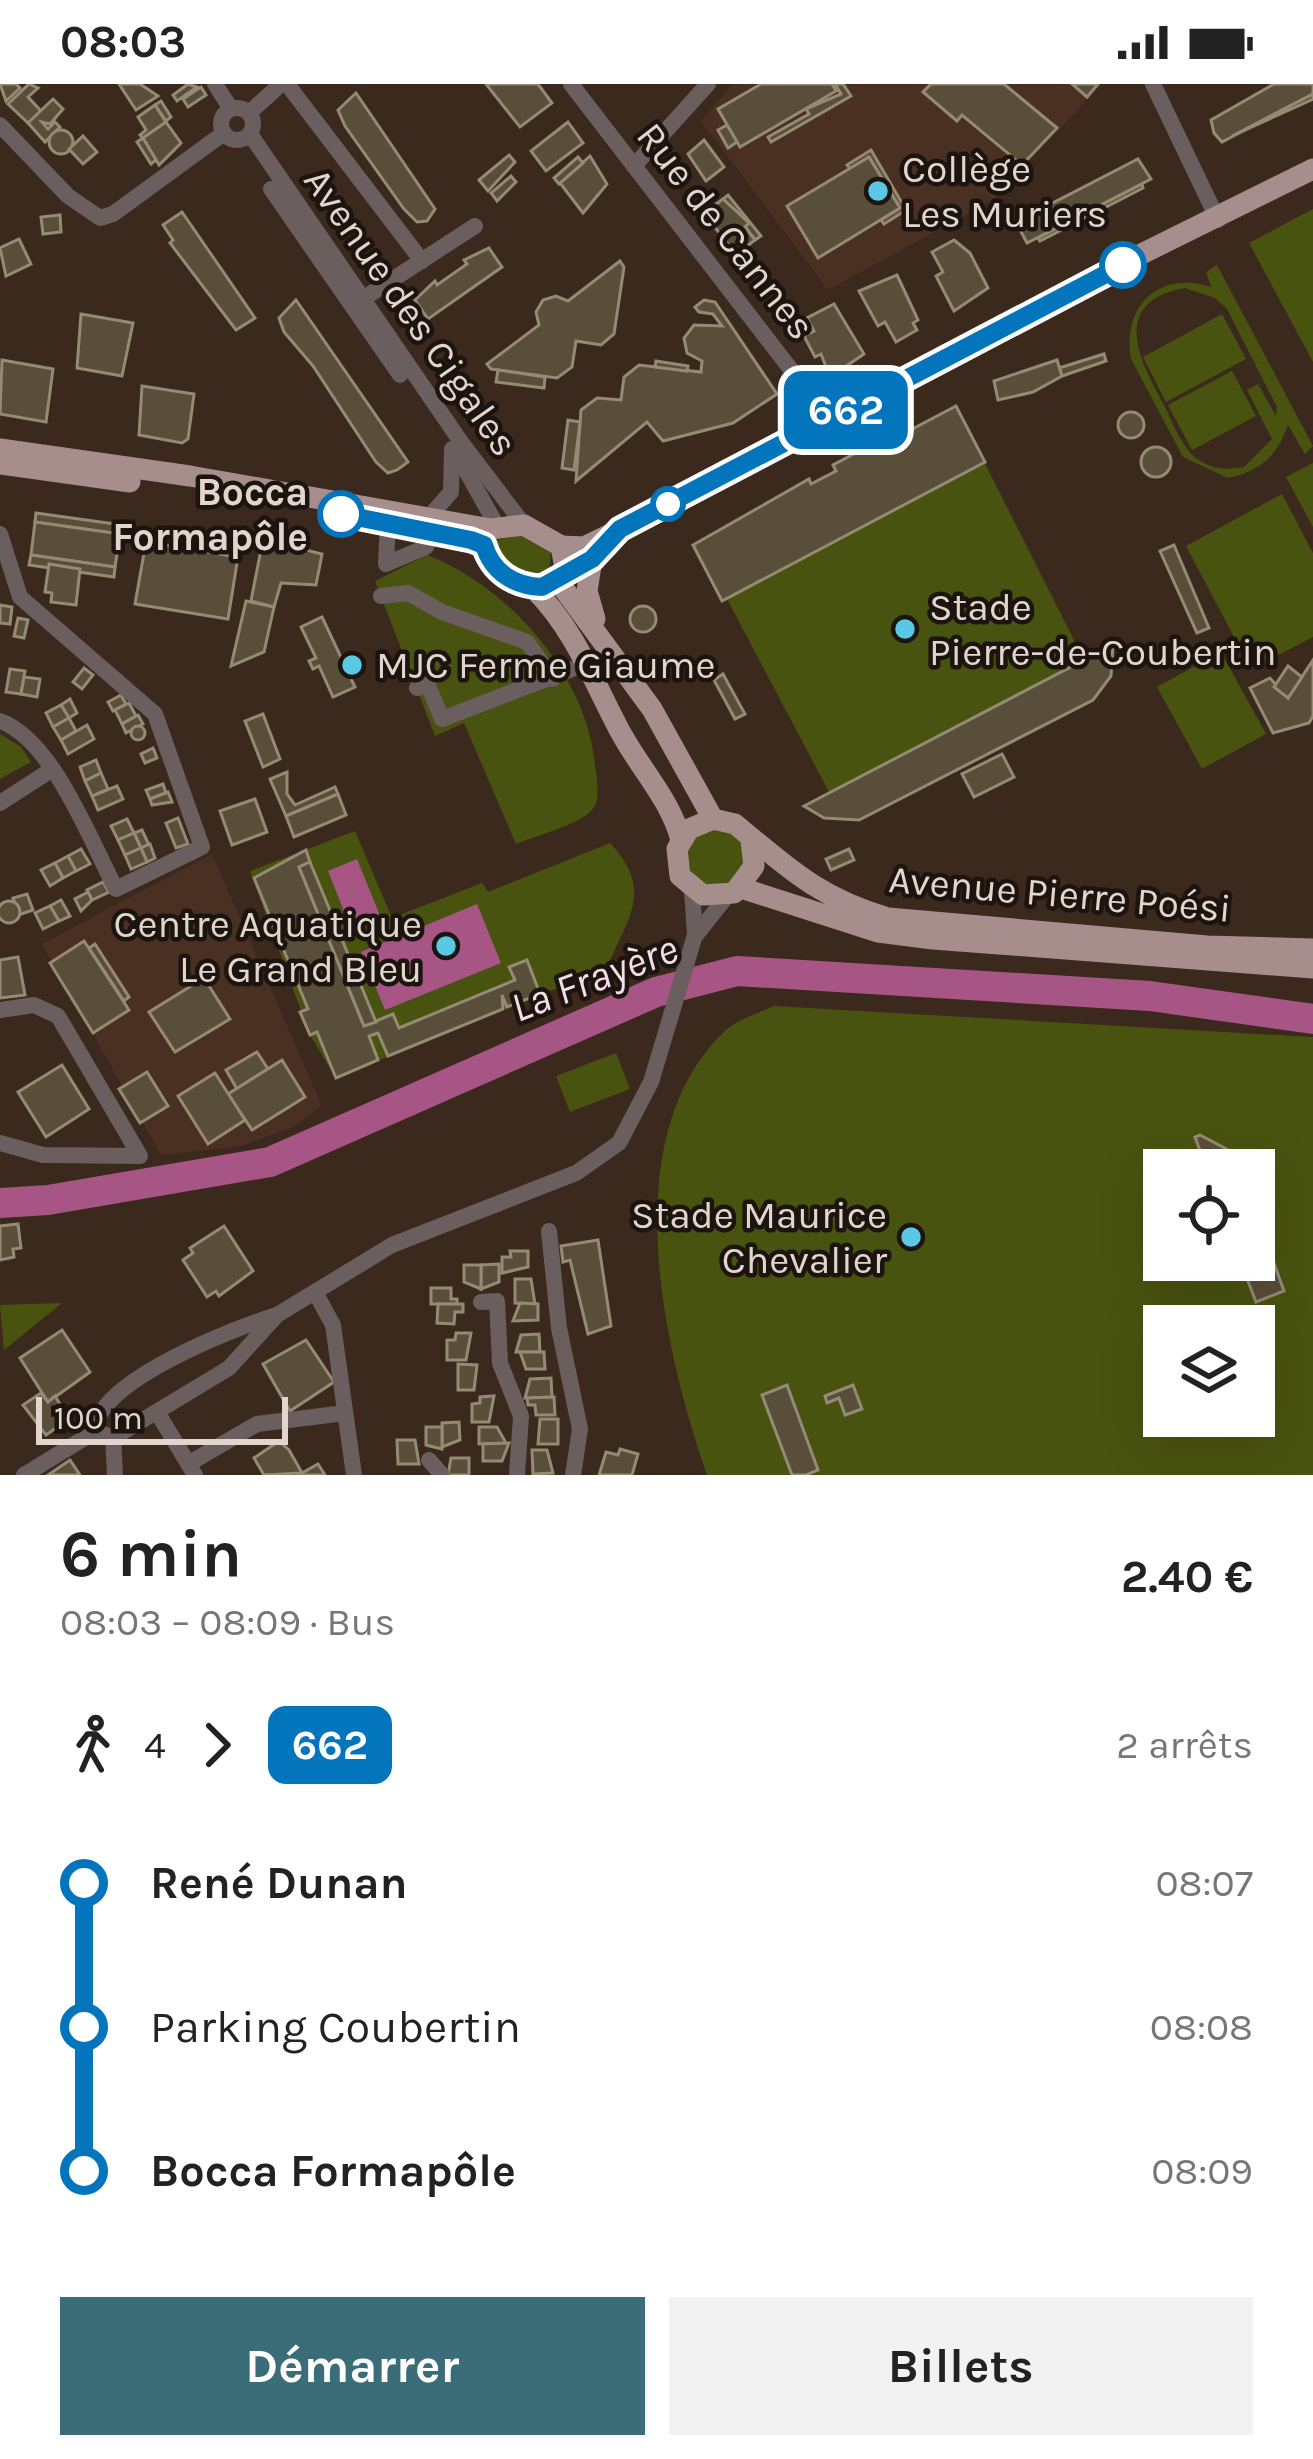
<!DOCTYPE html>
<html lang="fr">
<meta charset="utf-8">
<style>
:root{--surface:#fff;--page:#f2f2f2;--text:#222;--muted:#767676;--accent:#3b6d79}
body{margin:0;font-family:Karla,sans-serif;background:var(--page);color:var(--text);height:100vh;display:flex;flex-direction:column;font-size:45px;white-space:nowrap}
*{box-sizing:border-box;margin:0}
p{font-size:39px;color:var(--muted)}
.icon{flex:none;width:66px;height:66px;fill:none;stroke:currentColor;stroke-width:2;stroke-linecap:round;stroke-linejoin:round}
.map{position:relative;height:1391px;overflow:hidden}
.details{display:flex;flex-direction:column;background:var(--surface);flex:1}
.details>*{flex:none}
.badge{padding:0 24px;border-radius:18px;font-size:42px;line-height:78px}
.buttons{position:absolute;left:1143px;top:1065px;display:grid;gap:24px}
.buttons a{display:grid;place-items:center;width:132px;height:132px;border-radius:0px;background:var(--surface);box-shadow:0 12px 48px #0002;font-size:60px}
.scale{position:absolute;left:36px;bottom:30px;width:252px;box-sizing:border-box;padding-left:12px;border:6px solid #e2d5ce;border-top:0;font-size:33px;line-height:42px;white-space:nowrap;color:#e2d5ce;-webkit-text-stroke:9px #1c140e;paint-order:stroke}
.map>.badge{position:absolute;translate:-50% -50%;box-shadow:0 0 0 6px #fff}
.legs{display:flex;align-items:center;gap:18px;height:132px;padding:0 60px;font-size:39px}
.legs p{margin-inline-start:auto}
.summary{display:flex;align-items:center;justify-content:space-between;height:204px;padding:0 60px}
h1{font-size:66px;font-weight:700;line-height:90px}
.action{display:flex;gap:24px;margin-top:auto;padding:24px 60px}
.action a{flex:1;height:138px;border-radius:0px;background:var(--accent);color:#fff;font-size:48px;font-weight:700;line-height:138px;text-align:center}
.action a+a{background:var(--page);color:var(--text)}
ul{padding:0 60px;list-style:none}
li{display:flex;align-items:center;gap:42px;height:144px;font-size:45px}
li i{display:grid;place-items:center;width:18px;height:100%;margin:0 15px;background:currentColor}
li i::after{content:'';width:30px;height:30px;margin:-15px;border:9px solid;border-radius:50%;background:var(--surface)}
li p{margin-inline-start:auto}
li:first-child i{background:linear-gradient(#0000 50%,currentColor 0)}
li:last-child i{background:linear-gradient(currentColor 50%,#0000 0)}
.status{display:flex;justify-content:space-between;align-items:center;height:84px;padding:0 60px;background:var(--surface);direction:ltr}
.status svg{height:33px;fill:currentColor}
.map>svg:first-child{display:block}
.built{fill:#493022}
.green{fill:#495310;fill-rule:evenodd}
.water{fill:#a65584}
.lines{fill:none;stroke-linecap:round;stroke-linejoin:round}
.river{stroke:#a65584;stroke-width:30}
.building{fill:#584e39;stroke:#958a73;stroke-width:3}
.minor{stroke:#6a5e5e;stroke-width:16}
.major{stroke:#a68e8d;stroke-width:21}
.line-1-casing{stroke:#fff;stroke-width:27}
.line-1{stroke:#0275bc;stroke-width:18}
.poi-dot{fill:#59c8e4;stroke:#1c140e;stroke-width:4.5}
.stop-1-dot{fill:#fff;stroke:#0275bc;stroke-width:6}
.labels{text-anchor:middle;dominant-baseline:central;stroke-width:9;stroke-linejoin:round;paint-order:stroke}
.poi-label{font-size:39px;fill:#e2d5ce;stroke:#1c140e;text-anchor:start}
.street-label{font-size:39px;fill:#e2d5ce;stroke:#1c140e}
.stop-label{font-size:39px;font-weight:bold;fill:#e2d5ce;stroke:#1c140e;text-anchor:end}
.water-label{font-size:42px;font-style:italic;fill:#f4dce8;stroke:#1c140e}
</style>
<div class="status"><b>08:03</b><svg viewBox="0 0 49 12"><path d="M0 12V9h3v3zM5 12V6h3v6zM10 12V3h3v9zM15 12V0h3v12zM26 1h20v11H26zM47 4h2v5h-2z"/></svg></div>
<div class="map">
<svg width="1313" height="1391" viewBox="0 0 1313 1391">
<rect width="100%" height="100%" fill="#3c291d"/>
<!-- built -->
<g class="built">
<path d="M733,0H1102L993,116L828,206L701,37Z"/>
<path d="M212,770L322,1022L293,1043L242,1062L161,1071L42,860Z"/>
</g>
<!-- green -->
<g class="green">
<path d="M1313,125V278L1249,159Z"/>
<path d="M1217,181L1313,362L1305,370L1288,341C1277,371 1262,387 1228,394L1183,373L1131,275C1122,223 1158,186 1211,203L1206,188ZM1185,204L1215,214L1227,225L1277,323L1276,332L1258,300L1247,306L1272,355L1244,383C1228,386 1214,386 1199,376C1182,365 1173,339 1164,321C1139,276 1109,218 1185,204Z"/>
<path d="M1222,230L1246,275L1166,318L1143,273Z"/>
<path d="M1232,287L1256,332L1192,366L1168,321Z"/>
<path d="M956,322L1084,576L1113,561L1111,592L1093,616L859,736L824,734L804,722L829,708L727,515L722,517L693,461L809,395L812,399L835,387L833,381L865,364L868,368Z"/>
<path d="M1313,379V443L1286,393Z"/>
<path d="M1282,410L1313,469V553L1251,585L1186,462Z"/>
<path d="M524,451L551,468L549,487L535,491L501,477L496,456Z"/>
<path d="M427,471C510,503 586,591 595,680C596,694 602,715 592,726C577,742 537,751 516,760L464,639L435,652L375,497Z"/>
<path d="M1221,568L1266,650L1202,685L1157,603Z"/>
<path d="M0,650L21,663L31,678L0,695Z"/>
<circle cx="716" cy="773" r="29"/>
<path d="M355,747L392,834L482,799L488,808L610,759C656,808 626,836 604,890L540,910L336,994L310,951L250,787Z"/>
<path d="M774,922L1313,953V1391H707C664,1267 613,1052 725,947C737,936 759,929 774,922ZM1164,1086H1254V1176H1164ZM1164,1242H1254V1332H1164Z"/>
<path d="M616,969L630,1005L570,1028L556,992Z"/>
<path d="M62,1219L4,1266L0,1221Z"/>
</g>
<!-- water -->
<g class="water">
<path d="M357,775L381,834L351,845L328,787Z"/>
<path d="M477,820L501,879L385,926L361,868Z"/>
</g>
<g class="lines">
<!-- river -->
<path class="river" d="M0,1119L48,1116L270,1078L656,908L737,887L1150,912L1313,935"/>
</g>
<!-- building -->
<g class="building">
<path d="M0,0H16L20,4L6,17Z"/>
<path d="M29,0L38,4L28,13L41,27L28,39L8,20Z"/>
<path d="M119,0H140L158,12L136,26Z"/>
<path d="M188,0L197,3L177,17L173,11Z"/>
<path d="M486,0H538L552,19L520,43Z"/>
<path d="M761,0H832L836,7L740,63L718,25Z"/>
<path d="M835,0H843L851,12L771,58L768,53L809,30L806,25L841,10Z"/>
<path d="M931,0H1004L1057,44L1022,81L962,31L957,37L923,8Z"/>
<path d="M1072,0H1098L1087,13Z"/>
<path d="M1274,0H1313V10L1222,58L1214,49L1211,36Z"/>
<path d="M201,3L206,11L188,23L183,15Z"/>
<path d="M356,9L435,125L427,137L417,138L404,125L345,42L338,26Z"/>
<path d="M1313,10V15L1232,52Z"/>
<path d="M53,15L63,25L50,40L42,38L48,45L55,38L60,43L45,58L28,39Z"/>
<path d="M161,17L171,33L166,37L155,21Z"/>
<path d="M155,21L166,38L143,54L140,51L146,46L138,33Z"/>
<path d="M166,38L181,59L159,81L143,54Z"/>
<path d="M568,38L583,59L546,87L531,67Z"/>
<path d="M727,41L737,58L728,64L718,46Z"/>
<circle cx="61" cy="58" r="12"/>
<path d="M83,52L97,68L83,80L69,65Z"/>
<path d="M143,54L156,76L151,80L137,58Z"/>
<path d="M704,56L724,83L706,97L688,70Z"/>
<path d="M871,66L906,126L884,140L881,136L900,124L869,73L850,85L847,81Z"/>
<path d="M509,71L515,78L488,107L479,96Z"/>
<path d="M590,72L607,100L583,129L560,99Z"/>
<path d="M578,73L583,79L559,100L554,94Z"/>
<path d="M869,73L900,124L818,174L787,122Z"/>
<path d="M1138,75L1151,95L1027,159L1016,138Z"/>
<path d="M511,92L516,98L497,117L491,109Z"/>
<path d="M1142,100L1143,104L1040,157L1038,154Z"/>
<path d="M728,111L761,152L755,156L745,143L749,139L723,115Z"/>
<path d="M723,115L749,139L745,143L755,156L736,171L704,129Z"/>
<path d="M182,128L255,234L236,246L170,159L173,156L163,141Z"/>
<path d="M60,131L61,148L43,150L41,133Z"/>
<path d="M19,155L31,180L6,192L0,164Z"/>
<path d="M954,156L970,169L988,204L954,227L936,192L943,188L932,168Z"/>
<path d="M489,164L502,183L428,235L415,216L435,197L437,201L467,180L464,176Z"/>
<path d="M620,177L624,183L614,250L601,261L576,257L572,283L557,294L491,285L487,280L539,241L536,228L543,216L556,212L568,217Z"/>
<path d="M897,191L918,236L913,239L917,246L896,258L885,238L878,242L859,207Z"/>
<path d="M296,216L408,378L397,386L388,389L376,378L313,282L284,248L279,234Z"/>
<path d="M704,216L715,218L777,310L733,339L663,357L647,338L576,397L581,326L597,314L621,316L624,293L639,281L701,288L702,277L687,269L684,254L694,241L722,242L713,230L699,228L695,223Z"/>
<path d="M834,220L864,270L830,293L821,270L815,273L804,252L814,247L807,234Z"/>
<path d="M81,230L133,239L122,292L77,284Z"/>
<path d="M1104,270L1106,277L1062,292L1059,284Z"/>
<path d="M2,276L53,285L46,338L0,330Z"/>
<path d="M1057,276L1062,292L1033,308L998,316L994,297Z"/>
<path d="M656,277L688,282L687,287L655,283Z"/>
<path d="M498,286L545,293L544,304L496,298Z"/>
<path d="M142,302L194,310L188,355L182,359L139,351Z"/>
<path d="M956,322L985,378L722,517L693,461L809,395L811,400L836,387L833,381L865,364L867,369Z"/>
<circle cx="1131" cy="341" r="13"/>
<path d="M568,336L580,338L574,386L562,384Z"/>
<circle cx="1156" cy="378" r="15"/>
<path d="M36,429L122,441L120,450L35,438Z"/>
<path d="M35,438L120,450L115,483L31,471Z"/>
<path d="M263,455L322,470L316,501L281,499L274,523L251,517Z"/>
<path d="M146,458L238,473L228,535L135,520Z"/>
<path d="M1174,461L1209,544L1197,549L1160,467Z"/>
<path d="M31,471L115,483L114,493L29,481Z"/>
<path d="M49,480L80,485L76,521L51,518L52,509L45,508Z"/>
<path d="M246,517L274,523L264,568L231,582Z"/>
<path d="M0,521L12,523L10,540L0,539Z"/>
<circle cx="643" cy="535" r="13"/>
<path d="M322,533L355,603L333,613L319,582L313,585L309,577L316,574L301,543Z"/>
<path d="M18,534L28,536L24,554L14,552Z"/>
<path d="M1113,561L1111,592L1093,616L859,736L824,734L804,722Z"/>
<path d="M1313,576V632L1309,639L1273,649L1250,604L1270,594L1288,614Z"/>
<path d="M1288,582L1302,593L1288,614L1274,603Z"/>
<path d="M84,584L93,591L82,605L73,598Z"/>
<path d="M10,585L25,587L21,610L6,608Z"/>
<path d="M723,590L745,630L735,635L714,596Z"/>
<path d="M24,593L40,595L37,613L21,610Z"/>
<path d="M121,611L126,620L113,627L108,618Z"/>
<path d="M70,615L77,629L69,634L61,621Z"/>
<path d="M129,619L136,632L122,640L115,626Z"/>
<path d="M61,621L69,634L53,643L46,629Z"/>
<path d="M263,630L280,675L263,683L245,637Z"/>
<path d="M138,631L143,640L126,649L122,640Z"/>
<path d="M69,634L76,647L61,656L53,643Z"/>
<path d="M87,641L94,655L68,670L61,656Z"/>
<circle cx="138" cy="649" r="7"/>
<path d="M153,664L157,674L145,679L141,670Z"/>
<path d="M1002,670L1014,693L974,713L962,690Z"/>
<path d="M96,676L101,689L85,697L80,683Z"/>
<path d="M287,688V710L295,721L335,703L338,710L286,732L270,695Z"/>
<path d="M101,689L108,705L92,712L85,697Z"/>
<path d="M163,700L166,709L150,715L146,706Z"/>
<path d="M117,702L123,715L98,726L92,712Z"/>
<path d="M168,708L172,718L152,721L150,715Z"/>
<path d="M338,710L346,731L294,753L286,732Z"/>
<path d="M255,715L267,748L232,761L220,727Z"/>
<path d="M178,734L188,760L176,764L166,739Z"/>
<path d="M127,735L134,749L118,756L111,742Z"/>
<path d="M142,746L149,761L141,764L134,749Z"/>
<path d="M134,749L141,764L125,771L118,756Z"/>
<path d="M150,760L155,774L147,778L141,764Z"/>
<path d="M141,764L147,778L131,785L125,771Z"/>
<path d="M81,765L90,780L76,787L68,772Z"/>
<path d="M849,765L854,776L831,786L826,775Z"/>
<path d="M306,766L310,778L299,783L364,942L393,930L399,944L515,896L509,883L527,876L540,910L507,923L502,911L503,925L388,972L378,949L369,952L378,976L336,994L317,948L310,951L300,928L308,925L254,794Z"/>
<path d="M68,772L76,787L63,794L55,779Z"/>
<path d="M310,778L376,938L364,942L299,783Z"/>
<path d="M55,779L63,794L50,802L41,786Z"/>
<path d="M103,798L109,808L92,816L87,806Z"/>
<path d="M88,808L92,816L81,827L75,815Z"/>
<path d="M27,810L33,826L18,831L13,814Z"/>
<path d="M61,816L70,832L59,837L50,822Z"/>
<circle cx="9" cy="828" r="11"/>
<path d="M50,822L59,837L43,845L35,829Z"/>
<path d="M84,857L129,926L93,949L50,879Z"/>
<path d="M95,860L129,913L124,917L89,864Z"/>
<path d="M18,873L25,911L0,914V876Z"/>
<path d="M204,894L230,935L175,968L149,928Z"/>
<path d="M257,968L268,985L237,1005L226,986Z"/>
<path d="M282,976L305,1013L252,1046L228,1010Z"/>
<path d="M62,981L89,1025L46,1053L18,1008Z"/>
<path d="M147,988L168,1022L140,1039L119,1005Z"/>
<path d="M215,989L245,1036L208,1060L178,1012Z"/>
<path d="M1200,1051L1234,1069L1240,1086H1207L1195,1053Z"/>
<path d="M1254,1124L1284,1207L1256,1218L1240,1176H1254Z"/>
<path d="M18,1140L21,1164L13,1165L14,1173L0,1176V1142Z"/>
<path d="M224,1142L253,1187L219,1212L216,1207L207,1213L183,1176L193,1169L190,1164Z"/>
<path d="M598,1156L611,1242L588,1250L570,1176L563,1178L561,1162Z"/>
<path d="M510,1167H528V1183L502,1189V1173H511Z"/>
<path d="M499,1180V1198L481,1205V1181Z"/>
<path d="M464,1181H481V1205L464,1198Z"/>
<path d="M515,1195H531L535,1220L515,1219Z"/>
<path d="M431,1204H451V1215H457V1220H431Z"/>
<path d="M520,1219L538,1220V1236L513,1237Z"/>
<path d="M438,1220H463V1228H455L454,1240L437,1239Z"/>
<path d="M62,1246L90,1288L48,1318L20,1274Z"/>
<path d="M456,1249H471L466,1276H447V1256H455Z"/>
<path d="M539,1250L540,1268H516L521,1251Z"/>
<path d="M306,1256L334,1298L290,1327L263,1280Z"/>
<path d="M520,1268H544L545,1285H526Z"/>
<path d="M458,1280L477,1281L474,1306H458Z"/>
<path d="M551,1294L552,1313L525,1314L530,1295Z"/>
<path d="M787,1301L818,1386L806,1391H792L762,1311Z"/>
<path d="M853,1301L862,1325L845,1331L839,1314L827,1319L825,1312Z"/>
<path d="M41,1309L48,1318L55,1312L69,1335L46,1351L23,1321Z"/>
<path d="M494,1312L489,1338H472V1320L480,1319V1313Z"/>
<path d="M554,1313L555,1331H536L535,1321H528L527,1314Z"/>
<path d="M540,1335H558V1360H538Z"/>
<path d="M459,1338L460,1356L442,1363V1339Z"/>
<path d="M426,1343H442V1365L426,1361Z"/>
<path d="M479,1343H497L506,1359L479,1360Z"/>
<path d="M397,1356H415L419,1380H398Z"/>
<path d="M279,1357L289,1366L302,1389L264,1391L254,1374Z"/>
<path d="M509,1359L502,1377H483V1360Z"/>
<path d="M620,1365L638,1370L632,1391H599L606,1368L618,1371Z"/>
<path d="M532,1366H547L553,1389L533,1390Z"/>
<path d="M451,1374H469V1391H448Z"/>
<path d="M70,1376L80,1391H48Z"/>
<path d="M318,1380L325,1391H299L302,1389Z"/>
</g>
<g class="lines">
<!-- minor -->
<g class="minor">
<path d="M215,0L231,25"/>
<path d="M287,0L422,177"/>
<path d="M571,0L829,335"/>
<path d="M1153,0L1218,136"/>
<circle cx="237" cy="40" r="16"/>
<path d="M249,29L281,0"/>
<path d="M0,41L68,112L100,134L113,130L224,49"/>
<path d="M250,50L461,358L524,441"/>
<path d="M634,82L708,0"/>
<path d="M271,105L400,291"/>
<path d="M361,216L475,142"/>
<path d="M460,376L497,442"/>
<path d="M429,433L451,408L452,365"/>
<path d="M388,438L386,480L426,463L431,448"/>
<path d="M0,450L20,513L155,630L202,763L116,805C90,756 53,656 0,637"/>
<path d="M381,512L408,509L442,528L527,558L553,595"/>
<path d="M417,604L427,599L442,635L572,585"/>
<path d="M0,719L51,686"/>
<path d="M696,851L727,812"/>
<path d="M0,926L34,921L58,932L140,1072L43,1071L0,1059"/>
<path d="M549,1147L559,1244L580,1345L573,1391"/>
<path d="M315,1208L333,1241L354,1391"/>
<path d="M481,1218L497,1217L500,1279L521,1332L517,1391"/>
<path d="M277,1231L392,1161L576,1089L619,1059L651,998L695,851L692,806"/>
<path d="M277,1231L229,1284L113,1354L96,1347C92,1299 237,1243 277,1231Z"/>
<path d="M157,1328L195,1391"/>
<path d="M113,1354L115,1391"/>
<path d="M429,1376L442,1391"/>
<path d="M188,1380L257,1340L345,1329"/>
<path d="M24,1391L96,1347"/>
</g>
<!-- major -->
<g class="major">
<path d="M0,365L190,392L491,445L524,441L561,462L566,490"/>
<path d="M0,380L130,398"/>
<path d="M445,450L484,461"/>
<path d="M487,450L484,461L496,485L533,504L558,497L611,458"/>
<path d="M561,462L584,463L621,445L1091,195L1313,85"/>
<path d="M592,475L587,507L595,535"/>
<path d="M558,497L652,625L713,735"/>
<path d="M533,504C575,545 594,599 621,649C641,686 670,715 681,756"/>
<path d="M751,757L754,782L734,809L703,811L680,792L677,765L689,745L713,735L735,740C788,784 819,814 888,834L1207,862L1313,865"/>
<path d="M741,804L878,848L933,855L1313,884"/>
</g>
</g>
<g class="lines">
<defs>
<path id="line-1" d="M341,430L471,456L484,461C492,488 514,502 542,503L592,475L620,445L1123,181"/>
</defs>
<!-- line-1 casing -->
<use href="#line-1" class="line-1-casing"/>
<!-- line-1 -->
<use href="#line-1" class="line-1"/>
</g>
<!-- markers -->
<g class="poi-dot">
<circle cx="878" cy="107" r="12"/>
<circle cx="905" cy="545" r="12"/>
<circle cx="352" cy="581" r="12"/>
<circle cx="446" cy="862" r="12"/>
<circle cx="911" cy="1153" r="12"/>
</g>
<g class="stop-1-dot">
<circle cx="1123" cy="181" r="21"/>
<circle cx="668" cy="420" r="15"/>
<circle cx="341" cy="430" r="21"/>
</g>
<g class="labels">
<!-- poi labels -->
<g class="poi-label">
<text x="902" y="85">Collège<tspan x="902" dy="45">Les Muriers</tspan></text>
<text x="929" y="523">Stade<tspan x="929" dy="45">Pierre-de-Coubertin</tspan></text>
<text x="376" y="581">MJC Ferme Giaume</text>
<text x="422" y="840" text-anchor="end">Centre Aquatique<tspan x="422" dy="45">Le Grand Bleu</tspan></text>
<text x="887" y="1131" text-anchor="end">Stade Maurice<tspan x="887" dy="45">Chevalier</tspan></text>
</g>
<!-- street labels -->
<g class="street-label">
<text transform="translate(726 147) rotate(52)">Rue de Cannes</text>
<text transform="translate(411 228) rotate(55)">Avenue des Cigales</text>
<text transform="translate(1060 810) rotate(5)">Avenue Pierre Poési</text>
</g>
<!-- stop labels -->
<g class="stop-label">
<text x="308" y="408">Bocca<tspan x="308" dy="45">Formapôle</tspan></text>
</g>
<!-- water labels -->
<g class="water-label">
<text transform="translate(594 894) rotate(-21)">La Frayère</text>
</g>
</g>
</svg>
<div class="buttons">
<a><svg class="icon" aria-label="locate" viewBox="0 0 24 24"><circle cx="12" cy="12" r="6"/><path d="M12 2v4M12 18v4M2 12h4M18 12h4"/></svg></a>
<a><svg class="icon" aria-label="layers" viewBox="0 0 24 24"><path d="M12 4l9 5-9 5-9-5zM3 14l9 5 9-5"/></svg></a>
</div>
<div class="scale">100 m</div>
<b class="badge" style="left:846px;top:326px;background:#0275bc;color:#fff">662</b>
</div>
<section class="details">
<div class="summary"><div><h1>6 min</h1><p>08:03 – 08:09 · Bus</p></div><b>2.40 €</b></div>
<div class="legs"><svg class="icon" aria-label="walk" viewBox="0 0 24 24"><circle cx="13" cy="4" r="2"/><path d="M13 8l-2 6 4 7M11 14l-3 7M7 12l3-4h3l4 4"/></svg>4<svg class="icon" aria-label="forward" viewBox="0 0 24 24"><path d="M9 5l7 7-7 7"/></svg><b class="badge" style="background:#0275bc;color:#fff">662</b><p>2 arrêts</p></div>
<ul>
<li><i style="color:#0275bc"></i><b>René Dunan</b><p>08:07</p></li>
<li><i style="color:#0275bc"></i><span>Parking Coubertin</span><p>08:08</p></li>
<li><i style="color:#0275bc"></i><b>Bocca Formapôle</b><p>08:09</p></li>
</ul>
<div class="action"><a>Démarrer</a><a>Billets</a></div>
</section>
